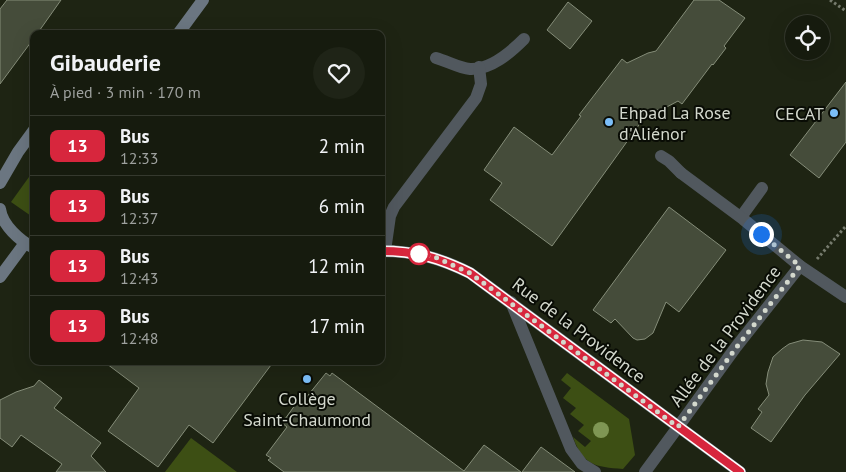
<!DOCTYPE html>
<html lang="fr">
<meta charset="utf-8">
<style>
:root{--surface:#161b0e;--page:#1f2417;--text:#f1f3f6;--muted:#9ea19e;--line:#35392e}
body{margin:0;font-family:"PT Sans",sans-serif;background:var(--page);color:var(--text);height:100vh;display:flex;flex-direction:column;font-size:19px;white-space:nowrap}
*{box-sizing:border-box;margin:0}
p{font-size:16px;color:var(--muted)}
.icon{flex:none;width:28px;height:28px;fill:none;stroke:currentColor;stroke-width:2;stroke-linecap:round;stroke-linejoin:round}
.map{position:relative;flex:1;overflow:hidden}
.panel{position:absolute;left:30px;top:30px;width:355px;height:335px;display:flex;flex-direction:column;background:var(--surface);border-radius:10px;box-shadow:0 5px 20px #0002,0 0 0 1px var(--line)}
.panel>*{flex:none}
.badge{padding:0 10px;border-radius:8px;font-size:18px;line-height:32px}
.fabs{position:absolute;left:785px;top:15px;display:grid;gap:10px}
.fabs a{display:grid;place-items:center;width:45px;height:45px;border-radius:50%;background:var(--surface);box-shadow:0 5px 20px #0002,0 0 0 1px var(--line);font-size:25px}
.you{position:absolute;width:25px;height:25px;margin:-12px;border:4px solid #fff;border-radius:50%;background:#1a73e8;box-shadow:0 0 0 8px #1a73e833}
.map>.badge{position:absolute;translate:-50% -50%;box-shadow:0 0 0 2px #fff}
.round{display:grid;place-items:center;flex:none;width:52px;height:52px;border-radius:26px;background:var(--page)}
.headline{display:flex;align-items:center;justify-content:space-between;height:85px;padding:0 20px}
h1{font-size:24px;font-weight:700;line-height:38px}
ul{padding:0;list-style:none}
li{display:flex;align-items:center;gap:15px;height:60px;padding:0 20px;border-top:1px solid var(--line)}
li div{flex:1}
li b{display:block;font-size:19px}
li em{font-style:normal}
li .badge{min-width:55px;font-weight:700;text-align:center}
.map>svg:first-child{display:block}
.green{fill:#3d4f14}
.building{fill:#454c3a;stroke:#858d79}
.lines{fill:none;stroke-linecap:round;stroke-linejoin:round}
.path{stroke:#767b6d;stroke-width:3;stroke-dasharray:2.5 2.5;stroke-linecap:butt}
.lane{stroke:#51585e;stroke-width:12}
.street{stroke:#51585e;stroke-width:12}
.secondary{stroke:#6b7681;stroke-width:12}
.tree{fill:#7f9654}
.line-casing{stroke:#fff;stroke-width:11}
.line{stroke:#d7263d;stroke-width:8}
.walk{stroke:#d3d8cd;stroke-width:5;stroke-dasharray:0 9}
.poi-dot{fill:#7bbef8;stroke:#090c05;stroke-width:2}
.stop-dot{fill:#fff;stroke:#d7263d;stroke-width:2.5}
.labels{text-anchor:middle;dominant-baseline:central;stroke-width:4;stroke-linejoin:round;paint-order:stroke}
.poi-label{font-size:18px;fill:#d3d8cd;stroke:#090c05;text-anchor:start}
.street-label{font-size:18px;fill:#d3d8cd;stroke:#090c05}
</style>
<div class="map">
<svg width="846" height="472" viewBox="0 0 846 472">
<rect width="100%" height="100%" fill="#1e2413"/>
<!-- green -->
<g class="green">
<path d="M34,170V218L11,202Z"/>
<path d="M567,373L629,419L635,455L623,469C595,467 583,465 573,437L585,447L591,441L578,431L584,425L570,414L576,408L563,398L571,388L561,380Z"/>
<path d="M191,438L237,472H165Z"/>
</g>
<!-- building -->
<g class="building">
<path d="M7,0H61L37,34H34V38L0,84V9Z"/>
<path d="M694,0H719L745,18L724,46L726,48L713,65L712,64L682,104L678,101L663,109L649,111L552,246L490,200L502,183L484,170L514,127L552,155L581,116L579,115L622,59L627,63L648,53L656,51Z"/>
<path d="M568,2L592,21L570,49L547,30Z"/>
<path d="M846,82V142L819,178L790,155Z"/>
<path d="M669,207L726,250L679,312L666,302L653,333L645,339L637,340L633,338L615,319L611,323L593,310Z"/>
<path d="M803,340L822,342L840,354L805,395L771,442L751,428L762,412L758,409L769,395L766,384L768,372L773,357L782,349L789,344Z"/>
<path d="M103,361H274L213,443L189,425L158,467L108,431L139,388Z"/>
<path d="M326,373L330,376L332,373L464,471L484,445L521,472H284L268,460L271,458L266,455L287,427L282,423L301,397L305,399Z"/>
<path d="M39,380L62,398L54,408L101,443L91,456L106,472H56L62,464L21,435L12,447L0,438V400L16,392L34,386Z"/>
<path d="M541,447L575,472H522Z"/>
</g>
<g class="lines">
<!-- path -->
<g class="path">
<path d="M830,0L846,11"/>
<path d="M817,259L846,226"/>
</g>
<!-- lane -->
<g class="lane">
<path d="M436,58C447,61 459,68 470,69C491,70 511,52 524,39"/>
<path d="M661,156L669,161L681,173"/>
<path d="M741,217L762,188"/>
<path d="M385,251L390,216L394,207L476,98L481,84L479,67"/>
<path d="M511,302L571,449L582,464L595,472"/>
<path d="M645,472L678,427"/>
</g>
<!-- street -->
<g class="street">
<path d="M681,173L743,219L800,266L846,297"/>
<path d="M678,427L736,347L800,266"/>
</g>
<!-- secondary -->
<g class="secondary">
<path d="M178,34L203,0"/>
<path d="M0,183L18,152L34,130"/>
<path d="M0,209C2,225 20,241 34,248"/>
<path d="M381,251C415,251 440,258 470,273L740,472"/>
<path d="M0,277L25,243"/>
</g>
</g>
<!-- trees -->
<circle class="tree" cx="601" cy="430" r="8"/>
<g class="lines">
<defs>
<path id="line" d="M381,251C415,251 440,258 470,273L740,472"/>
</defs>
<!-- line casing -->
<use href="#line" class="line-casing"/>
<!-- line -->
<use href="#line" class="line"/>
<!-- walk -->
<path class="walk" d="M419,254L435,257L470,273L678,427L736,348L800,266L761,234"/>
</g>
<!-- markers -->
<g class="poi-dot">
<circle cx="834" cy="113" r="5"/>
<circle cx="609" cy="122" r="5"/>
<circle cx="307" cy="379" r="5"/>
</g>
<circle class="stop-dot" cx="419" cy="254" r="10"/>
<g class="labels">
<!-- poi labels -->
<g class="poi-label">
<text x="619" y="112">Ehpad La Rose<tspan x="619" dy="21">d'Aliénor</tspan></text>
<text x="824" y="113" text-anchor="end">CECAT</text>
<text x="307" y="398" text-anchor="middle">Collège<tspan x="307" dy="21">Saint-Chaumond</tspan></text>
</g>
<!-- street labels -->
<g class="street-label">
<text transform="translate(579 330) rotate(37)">Rue de la Providence</text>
<text transform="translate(725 336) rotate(-53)">Allée de la Providence</text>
</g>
</g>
</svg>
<div class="fabs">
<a><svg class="icon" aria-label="locate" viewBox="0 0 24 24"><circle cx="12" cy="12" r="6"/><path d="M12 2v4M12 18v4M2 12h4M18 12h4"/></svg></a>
</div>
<div class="you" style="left:761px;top:234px"></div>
<section class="panel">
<div class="headline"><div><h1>Gibauderie</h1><p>À pied · 3 min · 170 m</p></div><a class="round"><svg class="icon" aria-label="heart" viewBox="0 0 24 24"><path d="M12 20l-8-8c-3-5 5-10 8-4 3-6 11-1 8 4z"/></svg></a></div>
<ul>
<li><span class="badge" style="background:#d7263d;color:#fff">13</span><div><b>Bus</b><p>12:33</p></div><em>2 min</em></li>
<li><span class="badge" style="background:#d7263d;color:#fff">13</span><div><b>Bus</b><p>12:37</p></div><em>6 min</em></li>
<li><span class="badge" style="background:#d7263d;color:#fff">13</span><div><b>Bus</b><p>12:43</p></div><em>12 min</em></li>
<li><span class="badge" style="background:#d7263d;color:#fff">13</span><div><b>Bus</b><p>12:48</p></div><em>17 min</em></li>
</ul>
</section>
</div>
